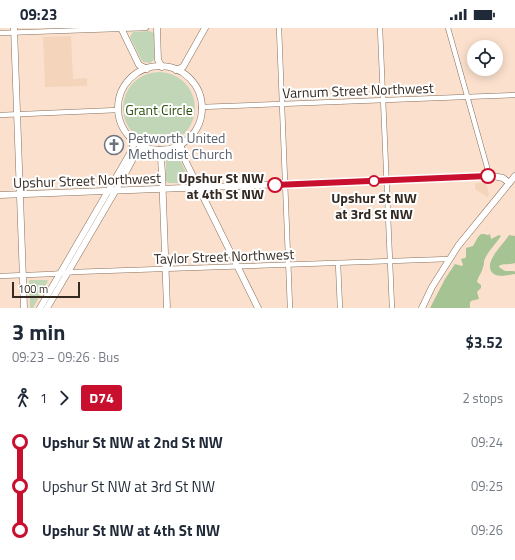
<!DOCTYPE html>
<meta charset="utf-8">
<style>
:root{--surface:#fff;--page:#f6f6f7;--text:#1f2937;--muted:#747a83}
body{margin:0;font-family:"Titillium Web",sans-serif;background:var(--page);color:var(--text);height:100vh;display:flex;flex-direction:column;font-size:15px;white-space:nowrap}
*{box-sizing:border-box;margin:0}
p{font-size:13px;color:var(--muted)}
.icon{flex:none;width:22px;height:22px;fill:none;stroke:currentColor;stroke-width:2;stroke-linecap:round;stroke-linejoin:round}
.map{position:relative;height:280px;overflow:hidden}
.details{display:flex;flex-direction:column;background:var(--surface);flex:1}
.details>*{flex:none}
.badge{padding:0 8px;border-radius:3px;font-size:14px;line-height:26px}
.controls{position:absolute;left:467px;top:12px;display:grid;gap:8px}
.controls a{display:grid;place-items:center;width:36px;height:36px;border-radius:50%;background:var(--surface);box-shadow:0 2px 10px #0003;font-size:20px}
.scale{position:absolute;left:12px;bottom:10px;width:68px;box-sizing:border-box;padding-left:4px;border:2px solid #342a22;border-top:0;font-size:11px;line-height:14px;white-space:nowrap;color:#342a22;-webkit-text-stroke:3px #fff;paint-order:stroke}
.map>.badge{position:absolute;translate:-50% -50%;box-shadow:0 0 0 2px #fff}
.legs{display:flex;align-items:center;gap:6px;height:44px;padding:0 12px;font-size:13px}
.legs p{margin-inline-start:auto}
.summary{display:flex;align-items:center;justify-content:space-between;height:68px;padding:0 12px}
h1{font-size:22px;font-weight:700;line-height:30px}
ul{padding:0 12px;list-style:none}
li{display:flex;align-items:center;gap:14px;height:44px;font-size:15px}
li i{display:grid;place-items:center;width:6px;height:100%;margin:0 5px;background:currentColor}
li i::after{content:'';width:10px;height:10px;margin:-5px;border:3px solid;border-radius:50%;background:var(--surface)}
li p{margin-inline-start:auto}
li:first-child i{background:linear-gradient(#0000 50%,currentColor 0)}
li:last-child i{background:linear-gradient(currentColor 50%,#0000 0)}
.status{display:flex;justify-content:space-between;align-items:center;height:28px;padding:0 20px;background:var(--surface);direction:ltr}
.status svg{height:11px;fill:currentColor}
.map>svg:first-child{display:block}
.built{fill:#f4d4ba}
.green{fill:#c1d6b7}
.forest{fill:#a5c393}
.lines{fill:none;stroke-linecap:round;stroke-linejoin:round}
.street-casing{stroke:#86705d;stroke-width:5.5}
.secondary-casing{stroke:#86705d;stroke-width:7}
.street{stroke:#fff;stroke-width:4.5}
.secondary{stroke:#fff;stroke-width:6}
.line-1-casing{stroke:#fff;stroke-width:9}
.line-1{stroke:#c8102e;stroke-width:6}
.stop-1-dot{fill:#fff;stroke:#c8102e;stroke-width:2}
.labels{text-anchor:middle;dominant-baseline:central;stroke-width:4;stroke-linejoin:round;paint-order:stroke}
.street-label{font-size:14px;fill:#342a22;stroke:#fff}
.park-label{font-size:14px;fill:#2e5310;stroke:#fff}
.worship-label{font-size:14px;fill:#5b616d;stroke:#fff;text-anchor:start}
.stop-label{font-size:14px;font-weight:bold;fill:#342a22;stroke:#fff;text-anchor:end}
</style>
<div class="status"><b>09:23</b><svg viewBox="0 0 49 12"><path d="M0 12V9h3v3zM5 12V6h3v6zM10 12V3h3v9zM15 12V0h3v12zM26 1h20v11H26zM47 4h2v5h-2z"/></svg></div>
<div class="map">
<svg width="515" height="280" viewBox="0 0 515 280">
<rect width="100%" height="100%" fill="#fbe1cd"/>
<!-- built -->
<g class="built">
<path d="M71,8L73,51L87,50V58L45,59L43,9Z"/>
<path d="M475,155H486L489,167L487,169L475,161Z"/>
</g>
<!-- green -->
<g class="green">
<path d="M150,3L154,5V31C152,36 146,35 142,33L130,9L133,4Z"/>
<circle cx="159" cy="80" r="36"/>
<path d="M176,123L190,153L189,155H168L166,153V125Z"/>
<path d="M29,252H47L48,253L33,280H30Z"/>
</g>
<!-- forest -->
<g class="forest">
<path d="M481,206H484L488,207L490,206L491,211L499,207L501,208C496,216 487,224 484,233C484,235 484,237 483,239C482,245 478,248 477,254L481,257V260L477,264L479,271C472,273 469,271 470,280H430L445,251L455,236L462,238L463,237L461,231L465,230L466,229V220L473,218L478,209Z"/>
<path d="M509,207L515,208V235C510,237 503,235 499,238V239L505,243H514L515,244V246C507,247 496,251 491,243C485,232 504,216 509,207Z"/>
</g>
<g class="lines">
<defs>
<g id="street">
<path d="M279,0L290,280"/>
<path d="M380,0L392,280"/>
<path d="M448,0L487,139L488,149"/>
<path d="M0,5L146,0"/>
<path d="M201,79L515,67"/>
<path d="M0,87L118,82"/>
<path d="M338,235L340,280"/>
<path d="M0,248L52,246L74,244L449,231"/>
</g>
<g id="secondary">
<path d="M14,0L24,280"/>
<path d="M121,0L139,37L147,41"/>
<path d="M157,0L158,32L162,39"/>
<circle cx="160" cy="80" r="42"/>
<path d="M176,42L183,39L205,0"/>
<path d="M181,116V122L182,126L258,280"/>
<path d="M159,122L161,131L162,145L167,280"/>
<path d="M0,167L493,148L503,150L509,155"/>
<path d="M40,280L132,122L134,113"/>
<path d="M47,280L120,155L136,125L139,122L145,119"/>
<path d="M422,280L432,259L458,218L515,148"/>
</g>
</defs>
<!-- street casing -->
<use href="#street" class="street-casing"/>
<!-- secondary casing -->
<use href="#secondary" class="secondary-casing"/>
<!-- street -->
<use href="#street" class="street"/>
<!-- secondary -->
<use href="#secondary" class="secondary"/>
</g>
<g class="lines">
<defs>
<path id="line-1" d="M275,157L488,148"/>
</defs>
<!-- line-1 casing -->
<use href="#line-1" class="line-1-casing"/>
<!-- line-1 -->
<use href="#line-1" class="line-1"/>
</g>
<!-- icons -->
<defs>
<symbol id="church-ring" viewBox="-11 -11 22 22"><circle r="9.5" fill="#fff" stroke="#6b7280" stroke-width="1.5"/><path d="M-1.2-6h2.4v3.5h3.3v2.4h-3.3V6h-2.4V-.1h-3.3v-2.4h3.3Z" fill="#6b7280"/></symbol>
</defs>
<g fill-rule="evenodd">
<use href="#church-ring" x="103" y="106" width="22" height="22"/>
</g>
<!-- markers -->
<g class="stop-1-dot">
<circle cx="488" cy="148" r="7"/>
<circle cx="374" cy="153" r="5"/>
<circle cx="275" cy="157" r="7"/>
</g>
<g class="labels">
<!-- street labels -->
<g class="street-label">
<text transform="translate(358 62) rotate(-2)">Varnum Street Northwest</text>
<text transform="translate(87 152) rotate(-2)">Upshur Street Northwest</text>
<text transform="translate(224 228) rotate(-2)">Taylor Street Northwest</text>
</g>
<!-- park labels -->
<g class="park-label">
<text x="159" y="81">Grant Circle</text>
</g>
<!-- worship labels -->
<g class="worship-label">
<text x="128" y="109">Petworth United<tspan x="128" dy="16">Methodist Church</tspan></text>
</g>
<!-- stop labels -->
<g class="stop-label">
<text x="264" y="149">Upshur St NW<tspan x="264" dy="16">at 4th St NW</tspan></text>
<text x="374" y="169" text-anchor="middle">Upshur St NW<tspan x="374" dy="16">at 3rd St NW</tspan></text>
</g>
</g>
</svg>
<div class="controls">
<a><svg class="icon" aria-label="locate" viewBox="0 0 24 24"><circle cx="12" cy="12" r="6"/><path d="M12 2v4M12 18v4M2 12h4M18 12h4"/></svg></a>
</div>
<div class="scale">100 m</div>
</div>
<section class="details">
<div class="summary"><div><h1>3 min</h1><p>09:23 – 09:26 · Bus</p></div><b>$3.52</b></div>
<div class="legs"><svg class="icon" aria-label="walk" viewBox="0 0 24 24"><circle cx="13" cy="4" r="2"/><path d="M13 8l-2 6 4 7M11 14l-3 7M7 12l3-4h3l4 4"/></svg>1<svg class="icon" aria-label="forward" viewBox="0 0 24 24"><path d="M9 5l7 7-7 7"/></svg><b class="badge" style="background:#c8102e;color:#fff">D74</b><p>2 stops</p></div>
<ul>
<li><i style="color:#c8102e"></i><b>Upshur St NW at 2nd St NW</b><p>09:24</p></li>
<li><i style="color:#c8102e"></i><span>Upshur St NW at 3rd St NW</span><p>09:25</p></li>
<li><i style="color:#c8102e"></i><b>Upshur St NW at 4th St NW</b><p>09:26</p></li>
</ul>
</section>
